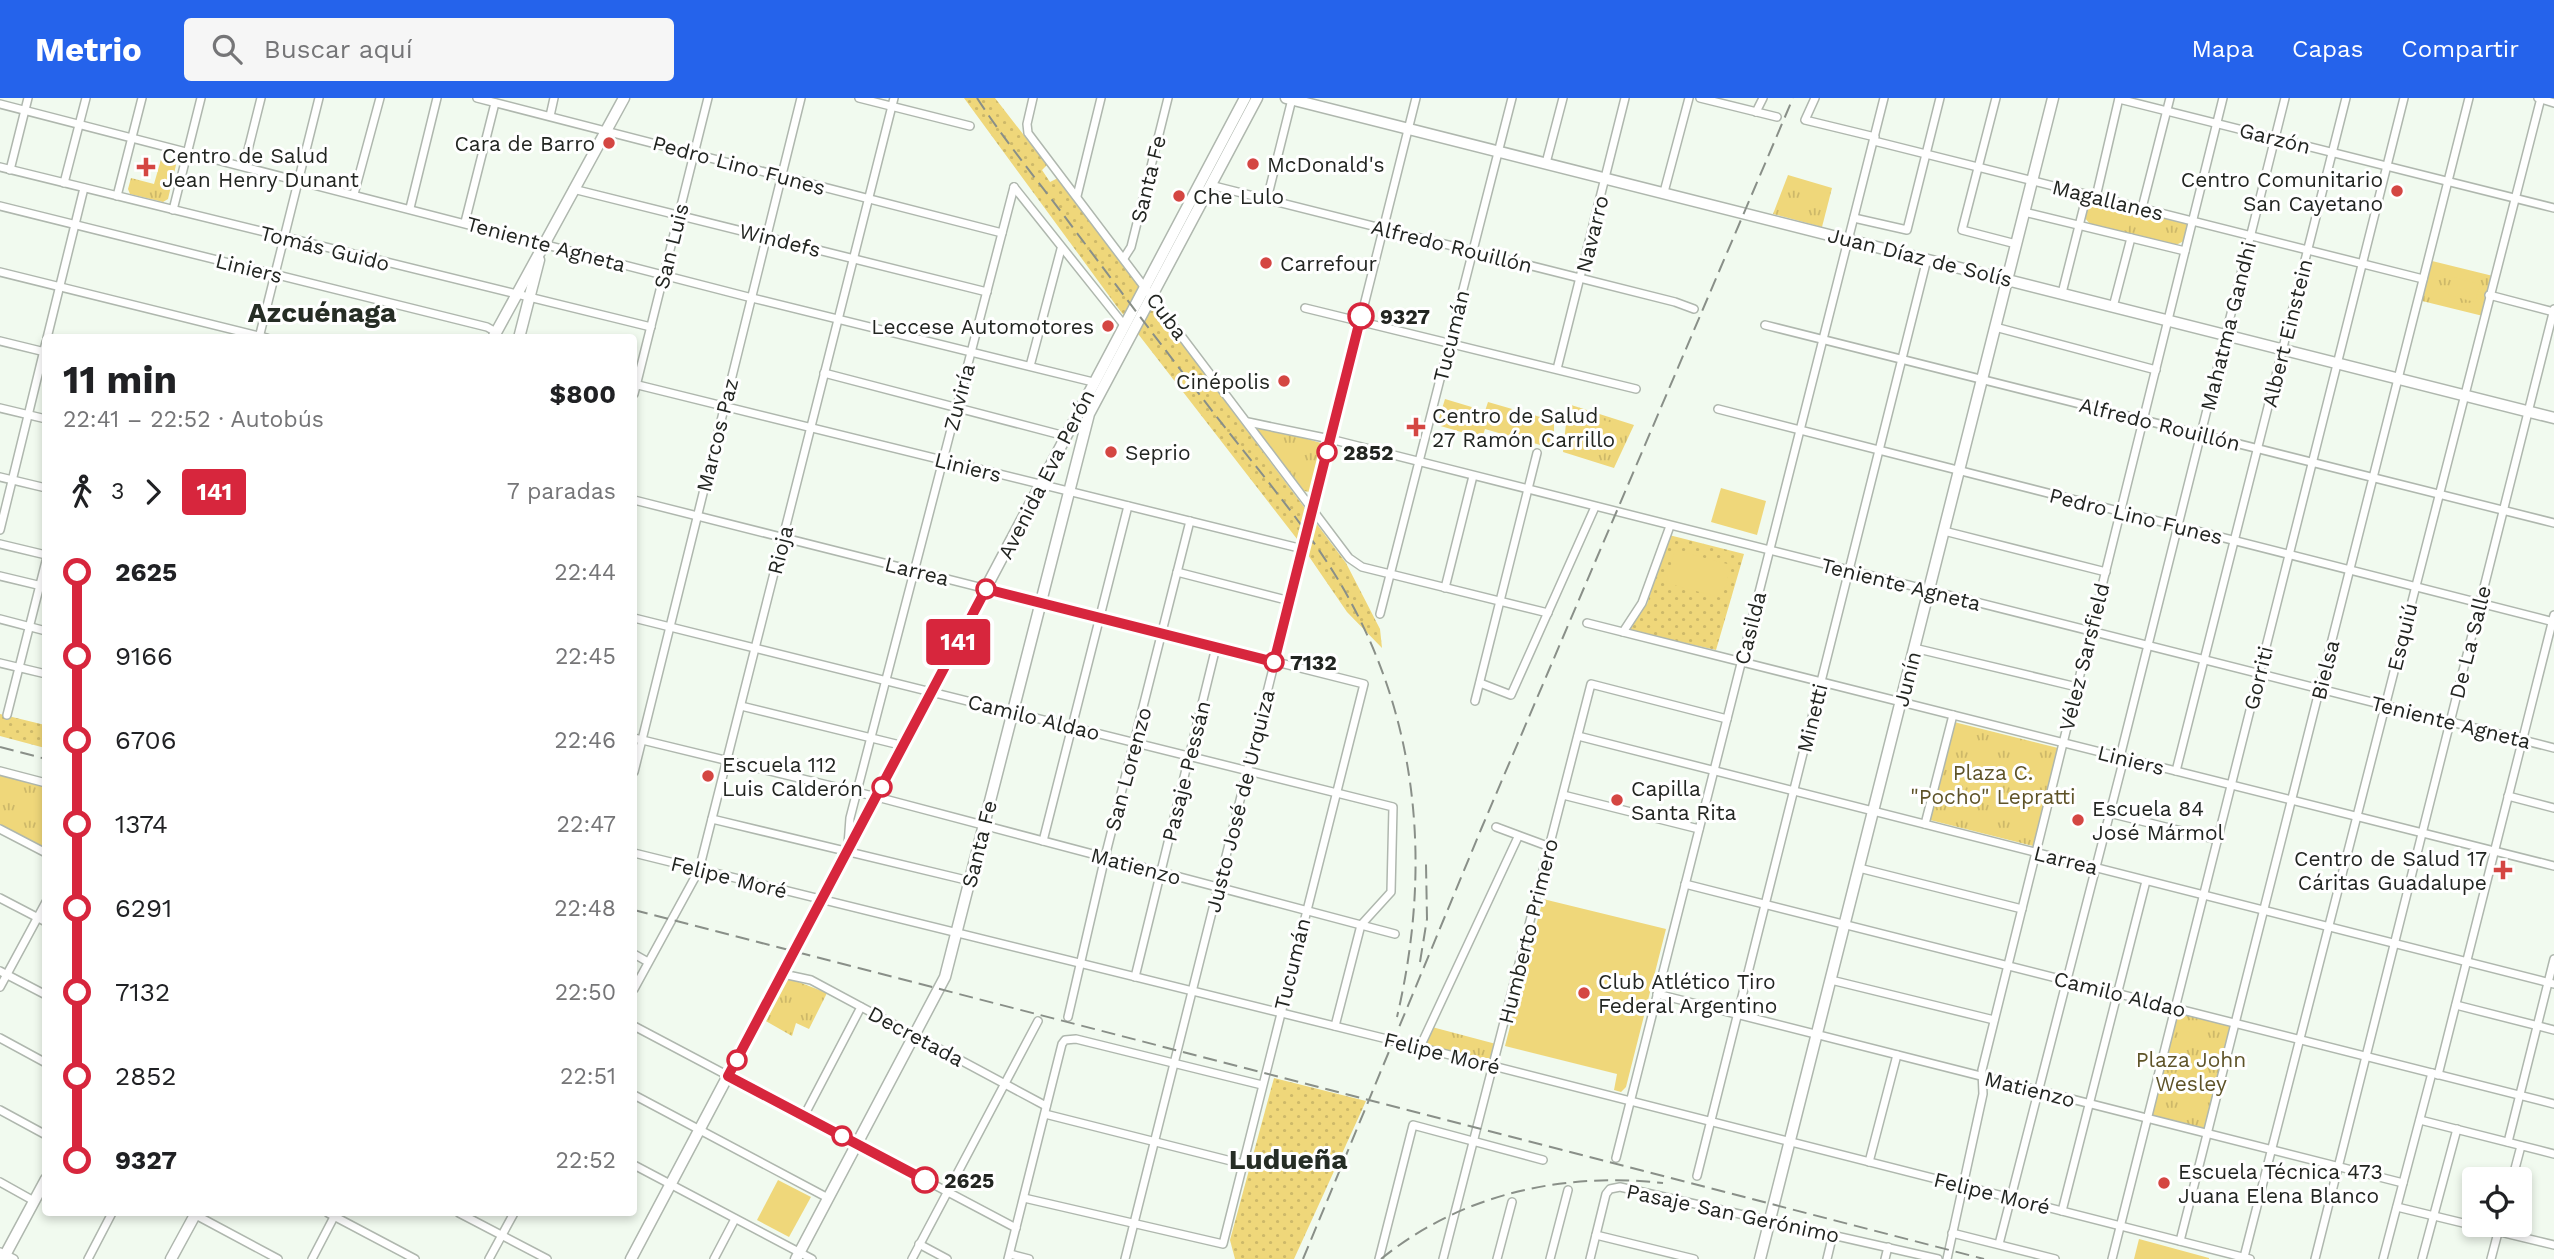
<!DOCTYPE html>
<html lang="es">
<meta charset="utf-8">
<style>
:root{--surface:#fff;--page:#f6f6f6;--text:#202124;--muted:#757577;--accent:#2563eb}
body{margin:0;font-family:"Work Sans",sans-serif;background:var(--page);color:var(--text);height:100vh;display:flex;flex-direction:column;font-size:26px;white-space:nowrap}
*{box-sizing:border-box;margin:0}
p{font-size:23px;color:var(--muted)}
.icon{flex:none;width:38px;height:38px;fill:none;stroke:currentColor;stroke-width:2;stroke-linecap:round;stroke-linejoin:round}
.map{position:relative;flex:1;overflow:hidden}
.sheet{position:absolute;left:42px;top:236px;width:595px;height:882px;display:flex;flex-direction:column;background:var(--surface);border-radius:7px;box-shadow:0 4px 10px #0003}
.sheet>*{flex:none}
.badge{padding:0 14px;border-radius:5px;font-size:24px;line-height:46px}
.controls{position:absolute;left:2462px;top:1069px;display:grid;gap:14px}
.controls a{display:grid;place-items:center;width:70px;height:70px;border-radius:7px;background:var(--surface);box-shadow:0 4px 10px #0003;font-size:35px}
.map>.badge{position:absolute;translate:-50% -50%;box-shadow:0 0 0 4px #fff}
.legs{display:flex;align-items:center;gap:10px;height:77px;padding:0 21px;font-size:23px}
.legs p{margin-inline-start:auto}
.summary{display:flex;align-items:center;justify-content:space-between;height:119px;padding:0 21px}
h1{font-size:38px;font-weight:700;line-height:52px}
ul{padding:0 21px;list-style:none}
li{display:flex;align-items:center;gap:24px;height:84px;font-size:26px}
li i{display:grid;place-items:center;width:10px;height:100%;margin:0 9px;background:currentColor}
li i::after{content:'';width:18px;height:18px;margin:-9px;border:5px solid;border-radius:50%;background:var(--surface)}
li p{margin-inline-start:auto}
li:first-child i{background:linear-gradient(#0000 50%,currentColor 0)}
li:last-child i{background:linear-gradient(currentColor 50%,#0000 0)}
header{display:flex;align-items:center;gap:42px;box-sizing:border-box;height:98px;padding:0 35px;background:var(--accent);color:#fff}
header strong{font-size:33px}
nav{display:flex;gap:38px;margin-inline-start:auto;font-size:24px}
.search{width:490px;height:63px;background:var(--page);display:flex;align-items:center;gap:18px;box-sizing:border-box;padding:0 24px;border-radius:7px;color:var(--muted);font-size:26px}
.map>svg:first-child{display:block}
.grass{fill:url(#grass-dots)}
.park{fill:url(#park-tufts)}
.pitch{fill:#efd77a}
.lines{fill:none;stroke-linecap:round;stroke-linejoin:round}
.minor-casing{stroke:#afb7ae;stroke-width:10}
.secondary-casing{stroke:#afb7ae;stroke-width:13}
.minor{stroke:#fff;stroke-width:7}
.secondary{stroke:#fff;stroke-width:10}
.rail{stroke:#898f88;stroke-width:2;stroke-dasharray:14 7;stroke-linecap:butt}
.line-1-casing{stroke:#fff;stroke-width:16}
.line-1{stroke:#d7263d;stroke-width:10}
.poi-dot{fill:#d44642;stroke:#fff;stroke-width:2.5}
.stop-1-dot{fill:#fff;stroke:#d7263d;stroke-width:3.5}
.labels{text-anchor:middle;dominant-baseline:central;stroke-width:6;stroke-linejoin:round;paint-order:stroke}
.street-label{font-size:21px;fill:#222521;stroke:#fff}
.poi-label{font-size:21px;fill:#222521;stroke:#fff;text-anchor:start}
.stop-label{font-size:21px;font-weight:bold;fill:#222521;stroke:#fff;text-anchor:start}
.park-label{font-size:21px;fill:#5e5328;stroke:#fff}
.district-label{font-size:28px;font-weight:bold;fill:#262d25;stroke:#fff}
</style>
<header>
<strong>Metrio</strong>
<div class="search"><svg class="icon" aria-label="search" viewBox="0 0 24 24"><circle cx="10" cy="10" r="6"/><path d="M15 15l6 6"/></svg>Buscar aquí</div>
<nav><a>Mapa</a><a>Capas</a><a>Compartir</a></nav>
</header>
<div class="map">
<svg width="2554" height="1161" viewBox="0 0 2554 1161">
<defs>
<pattern id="grass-dots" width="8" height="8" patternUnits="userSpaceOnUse" patternTransform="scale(1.75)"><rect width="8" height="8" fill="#efd77a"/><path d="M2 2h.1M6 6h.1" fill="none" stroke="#cdb869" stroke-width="1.8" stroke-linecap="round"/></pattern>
<pattern id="park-tufts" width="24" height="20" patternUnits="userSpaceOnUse" patternTransform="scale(1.75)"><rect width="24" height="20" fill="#efd77a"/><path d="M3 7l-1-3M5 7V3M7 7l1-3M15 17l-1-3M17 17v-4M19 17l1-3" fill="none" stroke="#cdb869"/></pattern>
</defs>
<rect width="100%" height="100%" fill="#f1faef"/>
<!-- grass -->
<g class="grass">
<path d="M964,0H995L1047,67L1042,72L1050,84L1058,80L1346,465L1380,531L1382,550L1347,514L1297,441L1118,210Z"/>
<path d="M1669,437L1744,456L1716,552L1628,532L1647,506Z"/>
<path d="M0,616L45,627V650L0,638Z"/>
<path d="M1274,980L1366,1003L1294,1161H1235L1230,1142Z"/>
</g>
<!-- park -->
<g class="park">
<path d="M162,58L172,61L176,67L168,101L163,104L130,96L128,91L131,80L154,86Z"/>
<path d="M1788,77L1832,90L1822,129L1773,116Z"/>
<path d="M2094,101L2185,124L2188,128L2184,143L2176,147L2090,126L2084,119L2087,107Z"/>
<path d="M2428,162L2493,178L2483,218L2418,202Z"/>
<path d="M1568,306L1634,327L1614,370L1563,354Z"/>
<path d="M1259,327L1321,345L1310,394L1303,393L1257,331Z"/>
<path d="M1954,624L2058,650L2033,748L1930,722Z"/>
<path d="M0,677L45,689V752L0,727Z"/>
<path d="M791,881L827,895L809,931L796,925L792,938L764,922L786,882Z"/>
<path d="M2175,910L2235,925L2207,1036L2148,1020Z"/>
<path d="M1432,929L1496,946L1491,965L1424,947Z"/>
</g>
<!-- pitch -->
<g class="pitch">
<path d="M2094,105L2133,115L2128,133L2089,123Z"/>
<path d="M2453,179L2480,186L2475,204L2448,197Z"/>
<path d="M1445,301L1485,313L1488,304L1554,323V351L1485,331L1482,340L1437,327Z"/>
<path d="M1576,314L1613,325L1604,357L1568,347Z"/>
<path d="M1721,390L1766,403L1757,437L1711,424Z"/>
<path d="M1675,452L1731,467L1722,500L1666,485Z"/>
<path d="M1543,801L1666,831L1626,989L1621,994L1614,992L1617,976L1505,948Z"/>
<path d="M778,1082L811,1099L789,1139L757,1122Z"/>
<path d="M2139,1141L2209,1160V1161H2134Z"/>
</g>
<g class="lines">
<defs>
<g id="minor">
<path d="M477,0L1002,135"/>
<path d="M859,0L970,28"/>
<path d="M1033,0L1027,26L1028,35L1349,460L1362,469L1548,515"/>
<path d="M1700,0L1777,19"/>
<path d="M1815,0L1805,22L1875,39"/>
<path d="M1996,0L1962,132L2016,146"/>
<path d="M2538,0L2554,5"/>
<path d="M2119,1L2554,110"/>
<path d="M0,6L752,200L1093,284"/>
<path d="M1756,14L1763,0"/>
<path d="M550,18L554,0"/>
<path d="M1874,43L2423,181"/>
<path d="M1546,65L1563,0"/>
<path d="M244,68L261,0"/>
<path d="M0,69L651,229"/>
<path d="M10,72L28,0"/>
<path d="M64,85L86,0"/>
<path d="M1210,87L1675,204L1694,211"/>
<path d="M1014,89L1124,227"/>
<path d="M573,91L987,194"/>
<path d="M1664,94L1689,0"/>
<path d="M354,96L380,0"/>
<path d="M117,98L142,0"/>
<path d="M1077,98L1101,0"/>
<path d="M2096,99L2119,0"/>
<path d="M1267,101L1292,1"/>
<path d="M0,108L487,229L496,234"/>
<path d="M410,110L437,0"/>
<path d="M2142,110L2170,0"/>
<path d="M173,112L201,0"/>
<path d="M2024,114L2185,153"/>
<path d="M1854,120L1907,132L1940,0"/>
<path d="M465,124L495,5"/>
<path d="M1124,160L1131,149L1168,0"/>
<path d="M0,174L267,240"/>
<path d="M2062,195L2087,96"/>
<path d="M2489,197L2554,214"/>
<path d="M2113,209L2131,140"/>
<path d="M1305,210L1636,291"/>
<path d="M1765,227L2554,425"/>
<path d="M1995,229L2156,272"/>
<path d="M47,240L84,90"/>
<path d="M259,240L319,0"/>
<path d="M0,243L45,254"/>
<path d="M1030,268L1061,151"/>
<path d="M1557,271L1625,0"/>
<path d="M824,275L1065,338"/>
<path d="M634,286L1303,451"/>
<path d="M634,296L708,0"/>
<path d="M0,310L46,321"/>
<path d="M1718,311L2554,524"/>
<path d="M1248,324L1330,341L2554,650"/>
<path d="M0,379L46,390"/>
<path d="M634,402L1364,586L1223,1146L1024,1100"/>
<path d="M0,432L46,244"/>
<path d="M1944,433L2106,474"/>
<path d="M0,446L46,457"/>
<path d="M1177,474L1290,503"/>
<path d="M0,478L46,489"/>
<path d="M1445,490L1473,378"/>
<path d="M1380,516L1512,0"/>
<path d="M634,520L1393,709L1391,794L1361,827L1335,928"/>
<path d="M0,521L46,533"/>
<path d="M1587,525L2554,768"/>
<path d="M1623,534L1642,505L1670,428"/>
<path d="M1914,550L2077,589"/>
<path d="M0,565L46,576"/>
<path d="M1480,585L1511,597L1595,409"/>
<path d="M1475,603L1537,355"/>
<path d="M741,608L904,648"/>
<path d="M7,617L46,463"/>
<path d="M1578,638L2554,886"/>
<path d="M634,640L877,699L1395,836"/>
<path d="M2120,659L2285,0"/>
<path d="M0,673L46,685"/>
<path d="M2176,673L2346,0"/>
<path d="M634,674L801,0"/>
<path d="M1563,697L1699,731"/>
<path d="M2508,698L2554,710"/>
<path d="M2109,715L2218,742"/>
<path d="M712,721L970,783"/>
<path d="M1925,726L1953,617"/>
<path d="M1496,729L1550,749"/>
<path d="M0,731L46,755"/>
<path d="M1043,743L1128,408"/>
<path d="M848,747L850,720L1014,89"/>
<path d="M634,755L1391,942L2250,1161"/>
<path d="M1859,770L2022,811"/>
<path d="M1685,786L2554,1006"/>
<path d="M0,800L46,824"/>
<path d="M634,856L648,864"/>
<path d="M0,873L46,897"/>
<path d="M783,876L811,882L1046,1008"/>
<path d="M1135,879L1216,549"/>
<path d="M1831,882L1994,922"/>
<path d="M0,889L46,804"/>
<path d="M634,891L699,772L894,0"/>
<path d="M1657,896L2403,1085"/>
<path d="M2456,907L2554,932"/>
<path d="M1068,919L1105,759L1190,423"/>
<path d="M634,928L1016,1130"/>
<path d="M0,940L46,965"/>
<path d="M1420,949L1518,739"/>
<path d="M2438,977L2554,517"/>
<path d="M634,997L828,1100"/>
<path d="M0,1012L46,1037"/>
<path d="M1045,1016L1243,1066"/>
<path d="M804,1018L861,909"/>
<path d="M2420,1022L2554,1056"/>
<path d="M2508,1044L2554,861"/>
<path d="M1616,1060L1884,0"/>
<path d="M1869,1064L1897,957"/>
<path d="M634,1067L812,1161"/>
<path d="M1697,1078L1927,161"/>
<path d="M2512,1082L2521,1048"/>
<path d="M0,1084L34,1103"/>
<path d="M2397,1109L2554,1147"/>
<path d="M2062,1113L2146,783"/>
<path d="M192,1115L278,1161"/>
<path d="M328,1115L415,1161"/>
<path d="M459,1115L547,1161"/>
<path d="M1952,1135L2055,1161"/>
<path d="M1596,1137L1694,1161"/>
<path d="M2180,1143L2469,0"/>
<path d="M919,1146L947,1161"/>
<path d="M1999,1146L2124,660"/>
<path d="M0,1154L14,1161"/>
<path d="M1010,1156L1029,1161"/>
<path d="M2244,1159L2541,0"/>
<path d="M88,1161L112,1115"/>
<path d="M312,1161L336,1115"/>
<path d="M489,1161L514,1115"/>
<path d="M714,1161L735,1121"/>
<path d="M912,1161L1038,923"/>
<path d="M1008,1161L1062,946L1065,942L1076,941L1262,987"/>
<path d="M1125,1161L1416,0"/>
<path d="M1379,1161L1413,1027L1543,1062"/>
<path d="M1443,1161L1591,586L1727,621"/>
<path d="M1497,1161L1512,1104"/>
<path d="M1550,1161L1568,1092"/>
<path d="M1590,1161L1606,1096L1610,1091L1620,1089L1938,1161"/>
<path d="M1827,1161L1833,1136"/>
<path d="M1885,1161L1888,1149"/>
<path d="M1947,1161L1983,996L1982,972L2223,0"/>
<path d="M2112,1161L2404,0"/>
<path d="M2315,1161L2554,211"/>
<path d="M2383,1161L2432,975"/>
<path d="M2422,1161L2457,1031"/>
<path d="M2491,1161L2500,1127"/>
</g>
<g id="secondary">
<path d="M1286,0L2554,320"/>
<path d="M493,240L624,0"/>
<path d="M519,240L539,162"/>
<path d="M3,1161L46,1081"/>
<path d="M171,1161L196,1115"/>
<path d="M631,1161L1245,0"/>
<path d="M796,1161L945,879L1089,316L1257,0"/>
<path d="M1760,1161L2053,0"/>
</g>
</defs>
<!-- minor casing -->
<use href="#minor" class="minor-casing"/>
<!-- secondary casing -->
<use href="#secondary" class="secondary-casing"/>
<!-- minor -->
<use href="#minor" class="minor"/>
<!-- secondary -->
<use href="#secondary" class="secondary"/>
<!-- rail -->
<g class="rail">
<path d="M977,0C1003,40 1033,77 1062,115C1112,182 1162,248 1213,314C1254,367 1298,418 1334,475C1419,612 1433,765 1397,919"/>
<path d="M0,649L46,661"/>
<path d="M634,812L1984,1161"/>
<path d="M1420,864L1427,821L1426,766"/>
<path d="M1303,1161L1482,729L1793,0"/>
<path d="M1381,1161C1461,1096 1562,1074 1663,1085"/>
</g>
</g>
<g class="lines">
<defs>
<path id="line-1" d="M925,1082L728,978L986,491L1274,564L1361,218"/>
</defs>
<!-- line-1 casing -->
<use href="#line-1" class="line-1-casing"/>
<!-- line-1 -->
<use href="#line-1" class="line-1"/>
</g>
<!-- markers -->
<g class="poi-dot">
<circle cx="609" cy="45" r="7"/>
<circle cx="1253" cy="66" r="7"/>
<path d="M142.5 58.5h7v7h7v7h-7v7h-7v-7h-7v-7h7z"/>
<circle cx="2397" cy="93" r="7"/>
<circle cx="1179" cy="98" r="7"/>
<circle cx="1266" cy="165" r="7"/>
<circle cx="1108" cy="228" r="7"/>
<circle cx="1284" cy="283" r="7"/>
<path d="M1412.5 318.5h7v7h7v7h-7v7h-7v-7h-7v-7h7z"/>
<circle cx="1111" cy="354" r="7"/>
<circle cx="708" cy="678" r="7"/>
<circle cx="1617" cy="702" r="7"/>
<circle cx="2078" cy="722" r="7"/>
<path d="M2499.5 761.5h7v7h7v7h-7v7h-7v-7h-7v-7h7z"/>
<circle cx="1584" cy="895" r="7"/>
<circle cx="2164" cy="1085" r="7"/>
</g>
<g class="stop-1-dot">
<circle cx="1361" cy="218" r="12"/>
<circle cx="1327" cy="354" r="9"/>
<circle cx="986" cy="491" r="9"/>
<circle cx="1274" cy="564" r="9"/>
<circle cx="882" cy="689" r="9"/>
<circle cx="737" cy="962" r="9"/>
<circle cx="842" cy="1038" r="9"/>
<circle cx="925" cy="1082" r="12"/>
</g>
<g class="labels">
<!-- street labels -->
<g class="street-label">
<text transform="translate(2275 40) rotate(14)">Garzón</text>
<text transform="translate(739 67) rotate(15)">Pedro Lino Funes</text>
<text transform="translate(1148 81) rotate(-76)">Santa Fe</text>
<text transform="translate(2108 102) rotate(14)">Magallanes</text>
<text transform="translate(1592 136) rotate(-76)">Navarro</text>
<text transform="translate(780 142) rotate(14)">Windefs</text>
<text transform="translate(546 146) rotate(15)">Teniente Agneta</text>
<text transform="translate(671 148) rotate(-76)">San Luis</text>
<text transform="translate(1452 148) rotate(14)">Alfredo Rouillón</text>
<text transform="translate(325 150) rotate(14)">Tomás Guido</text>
<text transform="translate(1920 159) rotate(14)">Juan Díaz de Solís</text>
<text transform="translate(249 170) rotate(14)">Liniers</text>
<text transform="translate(1167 218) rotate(53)">Cuba</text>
<text transform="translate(2228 228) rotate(-76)">Mahatma Gandhi</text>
<text transform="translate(2287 235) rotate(-76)">Albert Einstein</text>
<text transform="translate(1451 238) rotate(-76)">Tucumán</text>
<text transform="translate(959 299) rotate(-75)">Zuviría</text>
<text transform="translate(2160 326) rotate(14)">Alfredo Rouillón</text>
<text transform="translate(717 337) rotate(-76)">Marcos Paz</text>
<text transform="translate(968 369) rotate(14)">Liniers</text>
<text transform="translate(1046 376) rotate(-63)">Avenida Eva Perón</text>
<text transform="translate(2136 418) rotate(14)">Pedro Lino Funes</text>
<text transform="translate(780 452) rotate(-76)">Rioja</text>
<text transform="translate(917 473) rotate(14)">Larrea</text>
<text transform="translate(1901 486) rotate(14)">Teniente Agneta</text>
<text transform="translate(1750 530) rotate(-76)">Casilda</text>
<text transform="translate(2402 539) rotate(-76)">Esquiú</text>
<text transform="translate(2470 544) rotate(-76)">De La Salle</text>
<text transform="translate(2084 559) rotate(-76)">Vélez Sarsfield</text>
<text transform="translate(2325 572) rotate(-76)">Bielsa</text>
<text transform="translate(2258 580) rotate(-76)">Gorriti</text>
<text transform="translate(1907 581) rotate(-76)">Junín</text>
<text transform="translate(1034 619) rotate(14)">Camilo Aldao</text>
<text transform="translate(1812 620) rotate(-76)">Minetti</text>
<text transform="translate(2451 624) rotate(14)">Teniente Agneta</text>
<text transform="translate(2131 662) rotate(14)">Liniers</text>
<text transform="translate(1128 671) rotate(-75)">San Lorenzo</text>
<text transform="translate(1186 673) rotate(-76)">Pasaje Pessán</text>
<text transform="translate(1240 703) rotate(-76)">Justo José de Urquiza</text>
<text transform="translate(979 746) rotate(-76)">Santa Fe</text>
<text transform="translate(2066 762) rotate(14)">Larrea</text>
<text transform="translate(1136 768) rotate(15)">Matienzo</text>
<text transform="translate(729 779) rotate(14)">Felipe Moré</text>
<text transform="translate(1528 833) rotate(-76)">Humberto Primero</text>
<text transform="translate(1292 866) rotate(-76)">Tucumán</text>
<text transform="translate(2120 896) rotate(14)">Camilo Aldao</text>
<text transform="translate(916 938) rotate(28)">Decretada</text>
<text transform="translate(1442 955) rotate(14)">Felipe Moré</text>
<text transform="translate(2030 991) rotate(14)">Matienzo</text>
<text transform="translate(1992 1095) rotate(14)">Felipe Moré</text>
<text transform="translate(1733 1115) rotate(12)">Pasaje San Gerónimo</text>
</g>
<!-- poi labels -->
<g class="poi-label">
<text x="595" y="45" text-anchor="end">Cara de Barro</text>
<text x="162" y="57">Centro de Salud<tspan x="162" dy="24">Jean Henry Dunant</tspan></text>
<text x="1267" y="66">McDonald's</text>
<text x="2383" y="81" text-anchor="end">Centro Comunitario<tspan x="2383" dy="24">San Cayetano</tspan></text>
<text x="1193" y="98">Che Lulo</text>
<text x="1280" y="165">Carrefour</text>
<text x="1094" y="228" text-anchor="end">Leccese Automotores</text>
<text x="1270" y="283" text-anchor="end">Cinépolis</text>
<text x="1432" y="317">Centro de Salud<tspan x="1432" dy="24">27 Ramón Carrillo</tspan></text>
<text x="1125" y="354">Seprio</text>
<text x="722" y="666">Escuela 112<tspan x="722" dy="24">Luis Calderón</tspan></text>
<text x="1631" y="690">Capilla<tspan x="1631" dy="24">Santa Rita</tspan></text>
<text x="2092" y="710">Escuela 84<tspan x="2092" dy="24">José Mármol</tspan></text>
<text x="2487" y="760" text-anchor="end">Centro de Salud 17<tspan x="2487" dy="24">Cáritas Guadalupe</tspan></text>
<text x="1598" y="883">Club Atlético Tiro<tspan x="1598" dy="24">Federal Argentino</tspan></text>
<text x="2178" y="1073">Escuela Técnica 473<tspan x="2178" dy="24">Juana Elena Blanco</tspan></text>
</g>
<!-- stop labels -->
<g class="stop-label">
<text x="1380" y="218">9327</text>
<text x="1343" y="354">2852</text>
<text x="1290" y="564">7132</text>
<text x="944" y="1082">2625</text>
</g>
<!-- park labels -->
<g class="park-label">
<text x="1993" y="674">Plaza C.<tspan x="1993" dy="24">"Pocho" Lepratti</tspan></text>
<text x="2191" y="961">Plaza John<tspan x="2191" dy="24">Wesley</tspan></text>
</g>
<!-- district labels -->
<g class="district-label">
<text x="322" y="214">Azcuénaga</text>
<text x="1288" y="1061">Ludueña</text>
</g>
</g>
</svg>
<div class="controls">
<a><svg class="icon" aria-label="locate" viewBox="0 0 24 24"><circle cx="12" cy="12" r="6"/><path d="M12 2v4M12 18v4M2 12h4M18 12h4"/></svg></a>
</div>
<b class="badge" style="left:958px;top:544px;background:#d7263d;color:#fff">141</b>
<section class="sheet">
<div class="summary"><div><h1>11 min</h1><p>22:41 – 22:52 · Autobús</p></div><b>$800</b></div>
<div class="legs"><svg class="icon" aria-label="walk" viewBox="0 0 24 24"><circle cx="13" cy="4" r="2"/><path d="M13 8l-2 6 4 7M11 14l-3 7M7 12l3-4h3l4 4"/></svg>3<svg class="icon" aria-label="forward" viewBox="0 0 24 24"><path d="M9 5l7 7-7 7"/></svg><b class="badge" style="background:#d7263d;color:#fff">141</b><p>7 paradas</p></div>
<ul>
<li><i style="color:#d7263d"></i><b>2625</b><p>22:44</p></li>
<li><i style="color:#d7263d"></i><span>9166</span><p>22:45</p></li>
<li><i style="color:#d7263d"></i><span>6706</span><p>22:46</p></li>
<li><i style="color:#d7263d"></i><span>1374</span><p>22:47</p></li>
<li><i style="color:#d7263d"></i><span>6291</span><p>22:48</p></li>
<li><i style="color:#d7263d"></i><span>7132</span><p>22:50</p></li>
<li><i style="color:#d7263d"></i><span>2852</span><p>22:51</p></li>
<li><i style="color:#d7263d"></i><b>9327</b><p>22:52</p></li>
</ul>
</section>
</div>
